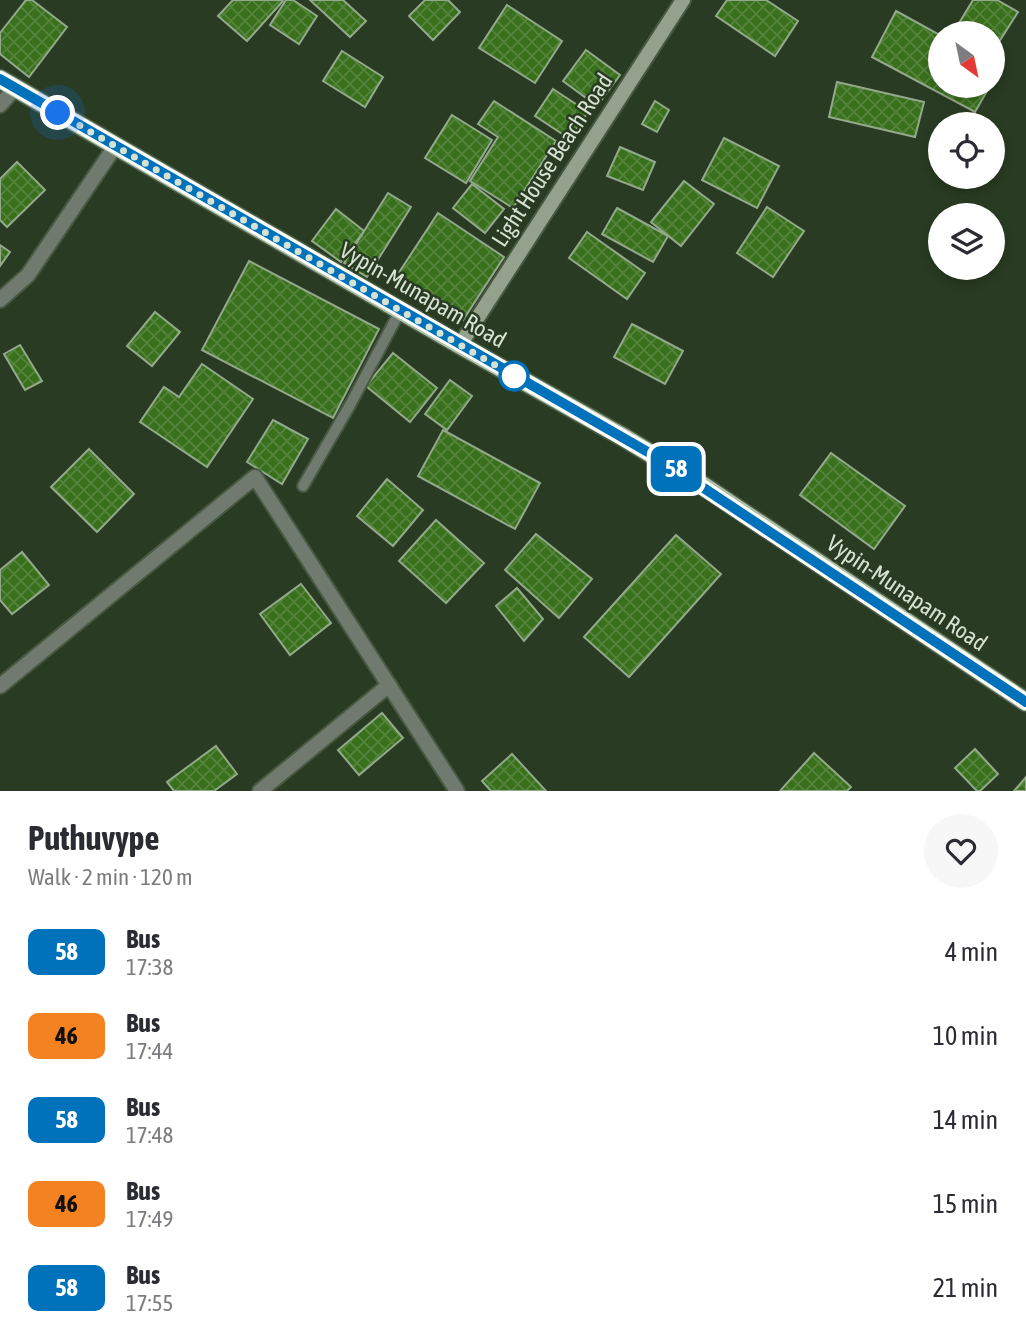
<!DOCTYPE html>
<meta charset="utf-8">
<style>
:root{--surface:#fff;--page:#f7f7f7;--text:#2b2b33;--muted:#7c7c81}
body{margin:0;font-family:"Asap Condensed",sans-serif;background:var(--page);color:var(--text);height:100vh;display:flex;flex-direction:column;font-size:26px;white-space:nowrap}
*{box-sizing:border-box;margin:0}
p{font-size:23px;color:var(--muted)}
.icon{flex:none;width:38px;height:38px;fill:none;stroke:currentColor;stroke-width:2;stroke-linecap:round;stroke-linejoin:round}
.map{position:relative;height:791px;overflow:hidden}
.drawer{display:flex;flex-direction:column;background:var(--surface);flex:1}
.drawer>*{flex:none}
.badge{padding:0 14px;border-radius:10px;font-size:24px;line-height:46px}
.needle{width:46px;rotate:147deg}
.buttons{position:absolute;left:928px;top:21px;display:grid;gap:14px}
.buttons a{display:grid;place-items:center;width:77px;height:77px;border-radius:50%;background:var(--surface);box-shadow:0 4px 10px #0003;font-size:35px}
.you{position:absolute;width:35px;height:35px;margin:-18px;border:5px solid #fff;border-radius:50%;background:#1a73e8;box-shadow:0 0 0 10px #1a73e833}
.map>.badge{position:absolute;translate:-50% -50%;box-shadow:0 0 0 4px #fff}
.round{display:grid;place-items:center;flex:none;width:74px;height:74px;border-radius:37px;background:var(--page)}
.head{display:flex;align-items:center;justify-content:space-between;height:119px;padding:0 28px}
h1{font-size:33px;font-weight:700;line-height:52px}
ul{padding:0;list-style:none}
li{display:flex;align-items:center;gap:21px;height:84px;padding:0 28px}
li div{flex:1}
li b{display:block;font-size:26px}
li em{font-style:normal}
li .badge{min-width:77px;font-weight:700;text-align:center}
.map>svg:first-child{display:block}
.building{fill:url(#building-cross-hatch);stroke:#93a98b;stroke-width:2}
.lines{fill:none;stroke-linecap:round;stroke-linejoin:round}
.service-casing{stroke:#485942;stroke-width:14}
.minor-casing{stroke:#485942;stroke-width:18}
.secondary-casing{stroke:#485942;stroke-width:18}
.primary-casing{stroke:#485942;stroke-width:21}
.service{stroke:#717a6e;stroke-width:10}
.minor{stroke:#717a6e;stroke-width:14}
.secondary{stroke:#93a18d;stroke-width:14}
.primary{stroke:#acbfa5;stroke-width:18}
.line-casing{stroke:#fff;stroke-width:16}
.line{stroke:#0072bc;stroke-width:10}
.walk{stroke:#d7e2d2;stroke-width:7;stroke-dasharray:0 12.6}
.stop-dot{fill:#fff;stroke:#0072bc;stroke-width:3.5}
.labels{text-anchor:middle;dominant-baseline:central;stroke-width:5;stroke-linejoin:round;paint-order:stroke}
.street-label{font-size:23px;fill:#d7e2d2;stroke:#293b22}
</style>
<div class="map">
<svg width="1026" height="791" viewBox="0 0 1026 791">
<defs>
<pattern id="building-cross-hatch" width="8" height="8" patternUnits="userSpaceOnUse" patternTransform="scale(1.75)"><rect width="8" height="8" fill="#39701c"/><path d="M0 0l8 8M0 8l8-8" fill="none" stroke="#55843c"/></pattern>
</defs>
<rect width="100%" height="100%" fill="#293b22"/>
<!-- building -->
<g class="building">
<path d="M26,0H32L67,27L29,77L0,54V33Z"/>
<path d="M233,0H282L283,1L247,41L218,16Z"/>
<path d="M286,0H293L317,16L299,44L270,25Z"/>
<path d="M310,0H343L366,21L350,37Z"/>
<path d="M425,0H448L460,12L433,40L409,16Z"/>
<path d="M727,0H766L798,21L775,56L716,16Z"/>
<path d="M973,0H997L1018,12L992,53V33H953Z"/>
<path d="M507,5L562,41L535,83L479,48Z"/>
<path d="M896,11L940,35V86H990L975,112L872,57Z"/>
<path d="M586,50L620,75L597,106L563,81Z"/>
<path d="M342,51L383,77L365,107L323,81Z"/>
<path d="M837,82L924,102L915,137L829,117Z"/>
<path d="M553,89L588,112L570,139L535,116Z"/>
<path d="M494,101L556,141L513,208L470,181L498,137L478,124Z"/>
<path d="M655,101L669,110L657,132L642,124Z"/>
<path d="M452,115L492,140L466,183L425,158Z"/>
<path d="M724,138L779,166L757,208L702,180Z"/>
<path d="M620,147L655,162L643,190L607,176Z"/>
<path d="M17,162L45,190L7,227L0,220V179Z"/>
<path d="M684,181L714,204L681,246L651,222Z"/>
<path d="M472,184L504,209L485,233L453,208Z"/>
<path d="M388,193L411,207L367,277L344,263Z"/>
<path d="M767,207L804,231L773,277L737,253Z"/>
<path d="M617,208L668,236L653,262L602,234Z"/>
<path d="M336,209L364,231L341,262L312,241Z"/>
<path d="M438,213L504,257L463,320L396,277Z"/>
<path d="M587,232L645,273L627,299L569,258Z"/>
<path d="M0,245L10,252L0,266Z"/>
<path d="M249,261L379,329L333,418L202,350Z"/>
<path d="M155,312L180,332L152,366L127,346Z"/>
<path d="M632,324L683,351L665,384L614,357Z"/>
<path d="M20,345L42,381L25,390L4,354Z"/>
<path d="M393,353L437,388L410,422L366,386Z"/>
<path d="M202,364L253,399L207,467L140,422L164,387L179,397Z"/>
<path d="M450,380L472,396L447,430L425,414Z"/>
<path d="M273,420L308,439L282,484L247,462Z"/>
<path d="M443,430L540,483L515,529L418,476Z"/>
<path d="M89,449L134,494L97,532L51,487Z"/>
<path d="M831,453L905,506L874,549L800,495Z"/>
<path d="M387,479L423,510L393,546L357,516Z"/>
<path d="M436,520L484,563L446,603L399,561Z"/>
<path d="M536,534L592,579L559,618L505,570Z"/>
<path d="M676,535L721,574L629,677L584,637Z"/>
<path d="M22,552L49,585L12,614L0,600V570Z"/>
<path d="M301,584L331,623L290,655L260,614Z"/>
<path d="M517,588L543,619L524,641L496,606Z"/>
<path d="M382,713L403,738L359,775L338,750Z"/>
<path d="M216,746L237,774L214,791H174L167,782Z"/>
<path d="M975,749L998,774L980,791H977L955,768Z"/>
<path d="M814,753L851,787L847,791H780Z"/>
<path d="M512,754L546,791H491L482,781Z"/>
<path d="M1026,777V791H1014Z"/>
</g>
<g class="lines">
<defs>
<path id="service" d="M303,486L350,405L400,311"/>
<g id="minor">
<path d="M0,105L15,88"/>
<path d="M0,300L28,275L116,145"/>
<path d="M0,686L255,477L457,791"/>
<path d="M260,791L389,685"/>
</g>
<path id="secondary" d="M460,345L683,0"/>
<path id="primary" d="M0,79L460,345L623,437L696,481L1026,702"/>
</defs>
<!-- service casing -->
<use href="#service" class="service-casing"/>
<!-- minor casing -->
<use href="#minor" class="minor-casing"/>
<!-- secondary casing -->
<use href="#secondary" class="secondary-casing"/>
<!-- primary casing -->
<use href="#primary" class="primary-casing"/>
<!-- service -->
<use href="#service" class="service"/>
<!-- minor -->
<use href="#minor" class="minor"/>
<!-- secondary -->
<use href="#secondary" class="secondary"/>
<!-- primary -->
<use href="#primary" class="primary"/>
</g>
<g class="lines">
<defs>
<path id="line" d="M0,79L660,459L1026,702"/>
</defs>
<!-- line casing -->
<use href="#line" class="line-casing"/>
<!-- line -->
<use href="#line" class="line"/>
<!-- walk -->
<path class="walk" d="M58,113L514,376"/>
</g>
<!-- markers -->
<circle class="stop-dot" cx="514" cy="376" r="14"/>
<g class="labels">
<!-- street labels -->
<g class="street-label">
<text transform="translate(552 160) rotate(-57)">Light House Beach Road</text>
<text transform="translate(423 295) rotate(30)">Vypin-Munapam Road</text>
<text transform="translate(907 593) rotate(34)">Vypin-Munapam Road</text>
</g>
</g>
</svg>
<div class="buttons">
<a><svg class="needle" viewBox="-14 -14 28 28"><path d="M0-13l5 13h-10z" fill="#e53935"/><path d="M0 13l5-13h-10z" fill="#7c7c81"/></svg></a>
<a><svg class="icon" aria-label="locate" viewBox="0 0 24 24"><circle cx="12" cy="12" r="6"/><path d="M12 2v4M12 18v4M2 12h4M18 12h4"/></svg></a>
<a><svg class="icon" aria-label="layers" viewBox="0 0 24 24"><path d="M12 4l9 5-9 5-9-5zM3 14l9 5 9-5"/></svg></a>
</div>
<div class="you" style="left:58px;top:113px"></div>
<b class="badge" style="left:676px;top:469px;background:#0072bc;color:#fff">58</b>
</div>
<section class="drawer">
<div class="head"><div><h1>Puthuvype</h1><p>Walk · 2 min · 120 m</p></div><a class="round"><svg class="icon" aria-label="heart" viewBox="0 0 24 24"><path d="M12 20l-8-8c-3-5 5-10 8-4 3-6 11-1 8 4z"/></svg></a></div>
<ul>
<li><span class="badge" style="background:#0072bc;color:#fff">58</span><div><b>Bus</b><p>17:38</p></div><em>4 min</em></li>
<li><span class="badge" style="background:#f58220;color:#111">46</span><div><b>Bus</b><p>17:44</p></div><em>10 min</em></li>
<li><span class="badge" style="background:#0072bc;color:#fff">58</span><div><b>Bus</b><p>17:48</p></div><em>14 min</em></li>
<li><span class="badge" style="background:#f58220;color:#111">46</span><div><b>Bus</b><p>17:49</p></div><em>15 min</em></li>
<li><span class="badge" style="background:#0072bc;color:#fff">58</span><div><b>Bus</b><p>17:55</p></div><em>21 min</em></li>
</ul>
</section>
